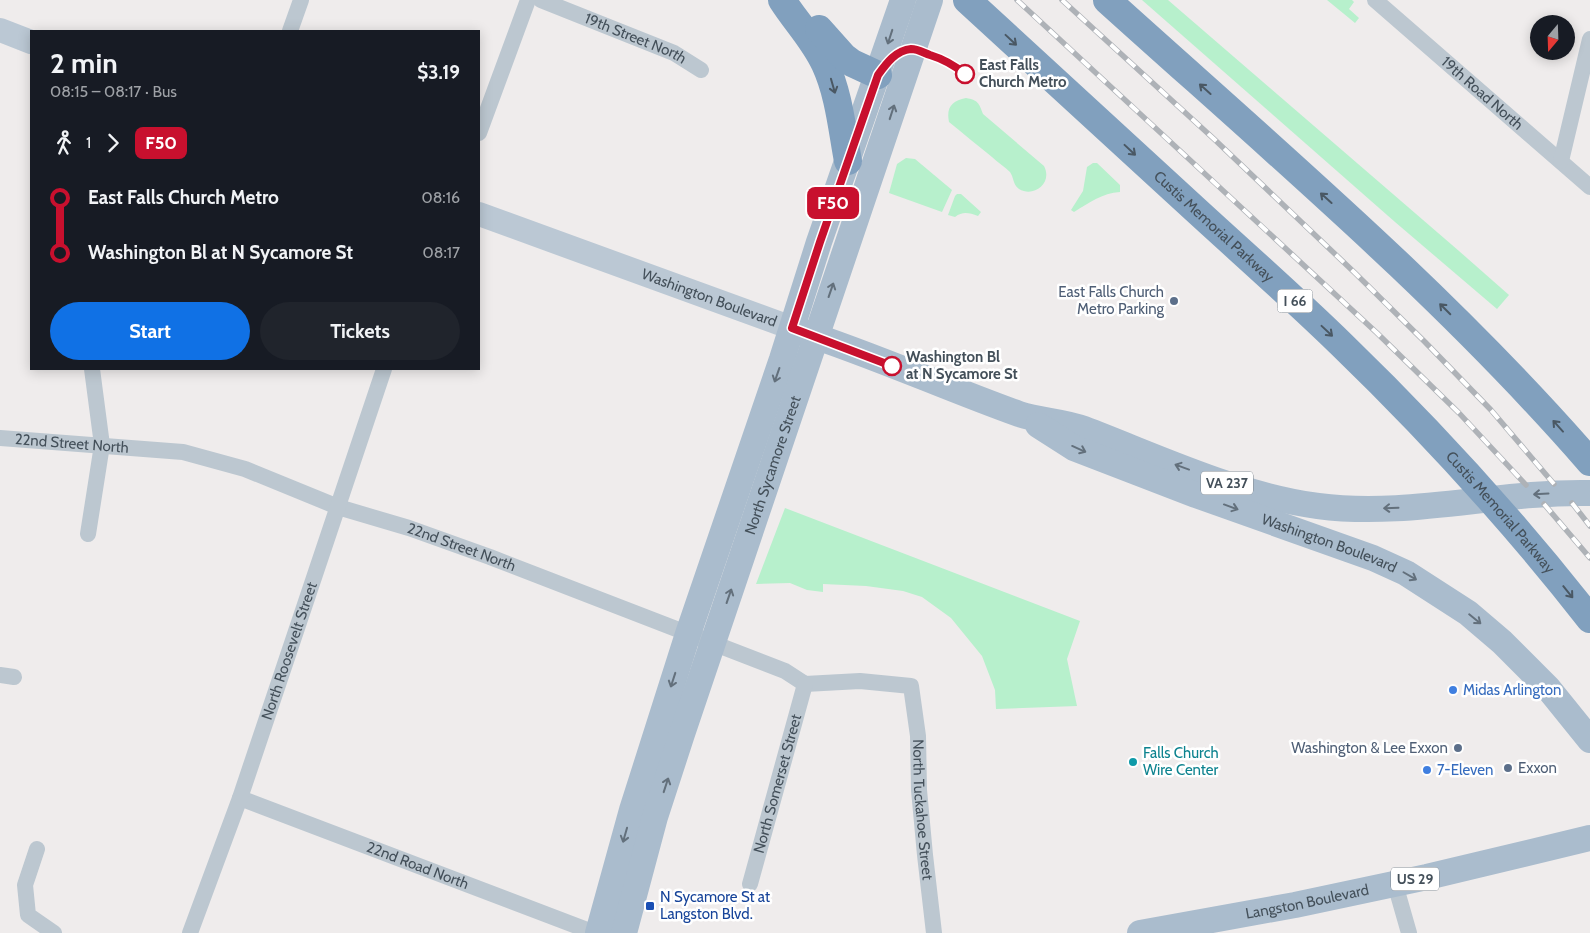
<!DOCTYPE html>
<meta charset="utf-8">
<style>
:root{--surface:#171b24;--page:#20242c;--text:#f1f3f6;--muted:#9ea1a6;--accent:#1071e5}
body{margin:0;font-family:Cabin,sans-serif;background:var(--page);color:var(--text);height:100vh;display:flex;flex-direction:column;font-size:19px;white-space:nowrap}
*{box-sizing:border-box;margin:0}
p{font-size:16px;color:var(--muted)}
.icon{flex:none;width:28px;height:28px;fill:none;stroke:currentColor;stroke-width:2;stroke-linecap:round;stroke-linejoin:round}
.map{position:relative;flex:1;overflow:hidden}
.drawer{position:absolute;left:30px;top:30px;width:450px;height:340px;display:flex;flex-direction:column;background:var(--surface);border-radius:0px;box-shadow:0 2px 12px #0003}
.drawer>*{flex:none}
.badge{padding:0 10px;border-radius:8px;font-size:18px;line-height:32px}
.needle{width:32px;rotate:199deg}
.fabs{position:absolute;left:1530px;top:15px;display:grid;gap:10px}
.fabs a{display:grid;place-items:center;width:45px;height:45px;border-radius:50%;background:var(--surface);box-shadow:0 2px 12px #0003;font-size:25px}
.map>.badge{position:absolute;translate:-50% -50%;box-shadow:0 0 0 2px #fff}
.legs{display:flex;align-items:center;gap:8px;height:55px;padding:0 20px;font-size:16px}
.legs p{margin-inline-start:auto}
.headline{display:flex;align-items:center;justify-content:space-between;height:85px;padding:0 20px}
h1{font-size:28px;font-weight:800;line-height:38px}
.primary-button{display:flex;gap:10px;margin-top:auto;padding:10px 20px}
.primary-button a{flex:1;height:58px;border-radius:30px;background:var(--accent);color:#fff;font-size:20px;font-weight:800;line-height:58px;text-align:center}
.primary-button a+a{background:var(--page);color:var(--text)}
ul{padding:0 20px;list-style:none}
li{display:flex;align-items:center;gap:18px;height:55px;font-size:19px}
li i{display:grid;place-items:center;width:8px;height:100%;margin:0 6px;background:currentColor}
li i::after{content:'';width:12px;height:12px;margin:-6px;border:4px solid;border-radius:50%;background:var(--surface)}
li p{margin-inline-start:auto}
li:first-child i{background:linear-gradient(#0000 50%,currentColor 0)}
li:last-child i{background:linear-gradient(currentColor 50%,#0000 0)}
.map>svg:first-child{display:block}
.green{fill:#b7f0cc}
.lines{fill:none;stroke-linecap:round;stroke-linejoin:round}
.minor{stroke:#bcc7d0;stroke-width:16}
.secondary{stroke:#bbc8d4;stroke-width:24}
.primary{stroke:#aabccd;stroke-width:26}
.motorway{stroke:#81a0be;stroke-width:28}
.rail-casing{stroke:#aeb2b7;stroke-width:5.5}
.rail{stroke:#fff;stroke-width:4;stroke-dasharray:11;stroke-linecap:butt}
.oneway{stroke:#63707c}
.oneway2{stroke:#4a5864}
.line-1-casing{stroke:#fff;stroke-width:11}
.line-1{stroke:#c8102e;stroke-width:8}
.stop-1-dot{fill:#fff;stroke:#c8102e;stroke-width:2.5}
.service-dot{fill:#5c6f8a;stroke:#fff;stroke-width:2}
.shop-dot{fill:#3f7fe0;stroke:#fff;stroke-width:2}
.culture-dot{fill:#0f9aa8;stroke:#fff;stroke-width:2}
.transit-dot{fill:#1a4fb4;stroke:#fff;stroke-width:2}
.labels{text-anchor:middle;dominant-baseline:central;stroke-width:5;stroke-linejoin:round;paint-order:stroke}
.shield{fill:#fff;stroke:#7c848c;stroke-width:1}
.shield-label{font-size:14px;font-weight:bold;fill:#44505a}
.street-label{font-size:15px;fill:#44505a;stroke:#fff}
.stop-label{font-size:15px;font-weight:bold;fill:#44505a;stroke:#fff;text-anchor:start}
.service-label{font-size:15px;fill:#4e5e75;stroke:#fff;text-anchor:end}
.shop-label{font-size:15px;fill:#366cbe;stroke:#fff;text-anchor:start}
.culture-label{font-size:15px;fill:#0d838f;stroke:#fff;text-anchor:start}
.transit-label{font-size:15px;fill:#164399;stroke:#fff;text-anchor:start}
</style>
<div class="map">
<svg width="1590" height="933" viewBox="0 0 1590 933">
<rect width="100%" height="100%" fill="#efecec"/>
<!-- green -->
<g class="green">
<path d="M1142,0H1168L1459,251L1509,295L1497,309L1395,222Z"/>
<path d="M1327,0H1352L1354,2L1349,9L1359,18L1355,23Z"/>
<path d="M966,98C978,100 979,103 983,114L1044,166C1053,183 1034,198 1019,189C1013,185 1014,178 1010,172C1005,167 997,162 992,157C978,146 964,134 949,122C946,107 952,101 966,98Z"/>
<path d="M906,158L915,159L952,190L942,212L889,193L897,164Z"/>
<path d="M1093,163H1097L1120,185V192C1102,193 1089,203 1074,212L1071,210L1083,191L1087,167Z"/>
<path d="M957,194H961L981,212L978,216C969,213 963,211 955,217L948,215L955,196Z"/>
<path d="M785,508L1080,621L1067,659L1077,706L996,709L995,690L982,656L951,618L922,597L903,591L866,586L823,584V592L807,590L790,583L756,584Z"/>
</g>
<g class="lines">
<!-- minor -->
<g class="minor">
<path id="s1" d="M541,0L674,53L701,70"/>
<path id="s2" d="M1375,0L1590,187"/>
<path d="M290,31L301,0"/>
<path d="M479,133L528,0"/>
<path d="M1561,161L1590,39"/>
<path id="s3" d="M0,438L183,452L245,469L338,507L409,528L490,557L785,671L805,684L860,681L911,686L918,736L919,790L925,855L934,933"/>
<path d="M88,534L102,445L92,369"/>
<path d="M0,675L14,677"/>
<path id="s4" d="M240,798L595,933"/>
<path d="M37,849L25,885L28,915L54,933"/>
<path id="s5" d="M750,884L805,684"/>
<path d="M1395,884L1409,933"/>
<path id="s6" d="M190,933L240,798L384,369"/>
</g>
<!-- secondary -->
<g class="secondary">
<path d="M0,30L31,42"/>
<path id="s7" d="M479,214L792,328"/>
</g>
<!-- primary -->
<g class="primary">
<path d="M799,331C874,355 946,388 1019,414C1040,421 1063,421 1084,429C1160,458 1237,495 1318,506C1409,518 1499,491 1590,493"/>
<path id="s8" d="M1038,425L1074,448L1196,495L1373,558L1406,573L1468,613L1502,642L1548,688L1590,740"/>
<path d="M598,933L632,810L688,634L782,359L819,242L903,0"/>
<path id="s9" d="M624,933L655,817L682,734L930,0"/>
<path id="s10" d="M1140,933L1295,905L1427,877L1590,838"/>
</g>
<!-- motorway -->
<g class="motorway">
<path d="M782,0C796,22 814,40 825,64C839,94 842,129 848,161"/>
<path id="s11" d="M967,0C1044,71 1121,142 1198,212C1246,256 1295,299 1341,344C1430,430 1514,522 1590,619"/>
<path d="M1107,0C1272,149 1444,294 1590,462"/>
<path d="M819,29L844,57L852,63L878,75"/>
</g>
<defs>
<g id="rail">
<path d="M1017,0L1377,333L1459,413L1526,485"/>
<path d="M1062,0L1214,139L1355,273L1425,342L1491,410L1554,484"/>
<path d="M1572,503L1590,526"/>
<path d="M1544,504L1590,558"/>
</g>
</defs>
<!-- rail casing -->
<use href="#rail" class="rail-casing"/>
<!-- rail -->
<use href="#rail" class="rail"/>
</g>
<!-- one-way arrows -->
<defs><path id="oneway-shaft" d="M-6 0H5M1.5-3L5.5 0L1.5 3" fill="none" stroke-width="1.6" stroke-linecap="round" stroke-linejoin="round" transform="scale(1.25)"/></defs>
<g class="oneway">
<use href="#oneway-shaft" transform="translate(890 37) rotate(108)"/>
<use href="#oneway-shaft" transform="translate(892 112) rotate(-72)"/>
<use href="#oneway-shaft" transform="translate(831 290) rotate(-71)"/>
<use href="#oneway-shaft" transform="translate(777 375) rotate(109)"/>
<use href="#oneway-shaft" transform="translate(1079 449) rotate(24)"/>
<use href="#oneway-shaft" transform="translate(1182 467) rotate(-160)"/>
<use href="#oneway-shaft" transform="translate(1541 494) rotate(177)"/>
<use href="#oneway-shaft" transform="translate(1231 507) rotate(20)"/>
<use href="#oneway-shaft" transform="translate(1391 508) rotate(178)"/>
<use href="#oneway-shaft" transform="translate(1410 576) rotate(30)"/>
<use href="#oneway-shaft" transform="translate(729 596) rotate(-71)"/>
<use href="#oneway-shaft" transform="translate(1475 619) rotate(39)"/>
<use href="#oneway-shaft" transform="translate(673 680) rotate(108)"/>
<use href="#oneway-shaft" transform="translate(666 785) rotate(-72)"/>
<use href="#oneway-shaft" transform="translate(625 835) rotate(106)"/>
</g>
<g class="oneway2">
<use href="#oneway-shaft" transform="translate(1011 40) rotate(43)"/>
<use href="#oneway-shaft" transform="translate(833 86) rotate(74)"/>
<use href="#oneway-shaft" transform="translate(1205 89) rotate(-138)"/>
<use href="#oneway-shaft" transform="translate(1130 150) rotate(43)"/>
<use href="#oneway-shaft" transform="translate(1326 198) rotate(-138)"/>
<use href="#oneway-shaft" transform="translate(1445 309) rotate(-135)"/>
<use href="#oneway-shaft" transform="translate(1327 331) rotate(43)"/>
<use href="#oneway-shaft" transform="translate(1558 426) rotate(-132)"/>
<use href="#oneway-shaft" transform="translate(1568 592) rotate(51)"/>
</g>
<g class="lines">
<defs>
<path id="line-1" d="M892,366L792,328L820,242L878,75C886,64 896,50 911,49C918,49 924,53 930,55C943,59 954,65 965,74"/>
</defs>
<!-- line-1 casing -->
<use href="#line-1" class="line-1-casing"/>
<!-- line-1 -->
<use href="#line-1" class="line-1"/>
</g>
<!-- markers -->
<g class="stop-1-dot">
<circle cx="965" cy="74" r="9"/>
<circle cx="892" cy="366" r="9"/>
</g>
<g class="service-dot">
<circle cx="1174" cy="301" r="5"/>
<circle cx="1458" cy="748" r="5"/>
<circle cx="1508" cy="768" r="5"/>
</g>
<g class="shop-dot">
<circle cx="1453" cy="690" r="5"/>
<circle cx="1427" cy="770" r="5"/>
</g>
<circle class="culture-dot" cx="1133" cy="762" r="5"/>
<rect class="transit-dot" x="645" y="901" width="10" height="10" rx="2.5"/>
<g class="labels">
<!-- shield labels -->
<g class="shield">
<rect x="1277.5" y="289.5" width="35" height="23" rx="4"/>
<rect x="1201" y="471.5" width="52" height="23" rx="4"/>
<rect x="1391" y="867.5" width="48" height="23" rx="4"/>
</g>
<g class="shield-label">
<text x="1295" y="301">I 66</text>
<text x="1227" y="483">VA 237</text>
<text x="1415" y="879">US 29</text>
</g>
<!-- street labels -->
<g class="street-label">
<text stroke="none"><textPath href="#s1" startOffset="102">19th Street North</textPath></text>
<text stroke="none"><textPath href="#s2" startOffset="142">19th Road North</textPath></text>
<text stroke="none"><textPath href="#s11" startOffset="335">Custis Memorial Parkway</textPath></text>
<text stroke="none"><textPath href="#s7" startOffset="245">Washington Boulevard</textPath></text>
<text stroke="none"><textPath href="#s3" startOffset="72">22nd Street North</textPath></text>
<text stroke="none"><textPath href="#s9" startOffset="491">North Sycamore Street</textPath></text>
<text stroke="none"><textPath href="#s11" startOffset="740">Custis Memorial Parkway</textPath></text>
<text stroke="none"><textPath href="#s8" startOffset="315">Washington Boulevard</textPath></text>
<text stroke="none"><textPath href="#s3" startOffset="478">22nd Street North</textPath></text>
<text stroke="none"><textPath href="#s6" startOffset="299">North Roosevelt Street</textPath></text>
<text stroke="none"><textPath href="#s5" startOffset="104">North Somerset Street</textPath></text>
<text stroke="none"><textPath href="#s3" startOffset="1079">North Tuckahoe Street</textPath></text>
<text stroke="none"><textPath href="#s4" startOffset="190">22nd Road North</textPath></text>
<text stroke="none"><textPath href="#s10" startOffset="170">Langston Boulevard</textPath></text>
</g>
<!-- stop labels -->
<g class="stop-label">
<text x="979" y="65">East Falls<tspan x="979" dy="17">Church Metro</tspan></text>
<text x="906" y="357">Washington Bl<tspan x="906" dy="17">at N Sycamore St</tspan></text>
</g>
<!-- service labels -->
<g class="service-label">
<text x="1164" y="292">East Falls Church<tspan x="1164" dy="17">Metro Parking</tspan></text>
<text x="1448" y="748">Washington &amp; Lee Exxon</text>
<text x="1518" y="768" text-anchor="start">Exxon</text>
</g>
<!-- shop labels -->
<g class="shop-label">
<text x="1463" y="690">Midas Arlington</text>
<text x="1437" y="770">7-Eleven</text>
</g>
<!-- culture labels -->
<g class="culture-label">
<text x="1143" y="753">Falls Church<tspan x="1143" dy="17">Wire Center</tspan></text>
</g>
<!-- transit labels -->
<g class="transit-label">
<text x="660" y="897">N Sycamore St at<tspan x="660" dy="17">Langston Blvd.</tspan></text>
</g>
</g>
</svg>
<div class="fabs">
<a><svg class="needle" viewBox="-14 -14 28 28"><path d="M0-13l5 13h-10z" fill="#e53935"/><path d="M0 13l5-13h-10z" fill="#9ea1a6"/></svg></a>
</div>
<b class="badge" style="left:833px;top:203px;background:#c8102e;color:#fff">F50</b>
<section class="drawer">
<div class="headline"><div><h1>2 min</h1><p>08:15 – 08:17 · Bus</p></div><b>$3.19</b></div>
<div class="legs"><svg class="icon" aria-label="walk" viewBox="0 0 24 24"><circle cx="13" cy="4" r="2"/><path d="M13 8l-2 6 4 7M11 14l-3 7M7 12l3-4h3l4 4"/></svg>1<svg class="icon" aria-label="forward" viewBox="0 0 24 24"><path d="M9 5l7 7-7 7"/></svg><b class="badge" style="background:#c8102e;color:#fff">F50</b></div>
<ul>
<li><i style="color:#c8102e"></i><b>East Falls Church Metro</b><p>08:16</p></li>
<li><i style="color:#c8102e"></i><b>Washington Bl at N Sycamore St</b><p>08:17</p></li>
</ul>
<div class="primary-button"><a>Start</a><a>Tickets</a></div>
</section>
</div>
